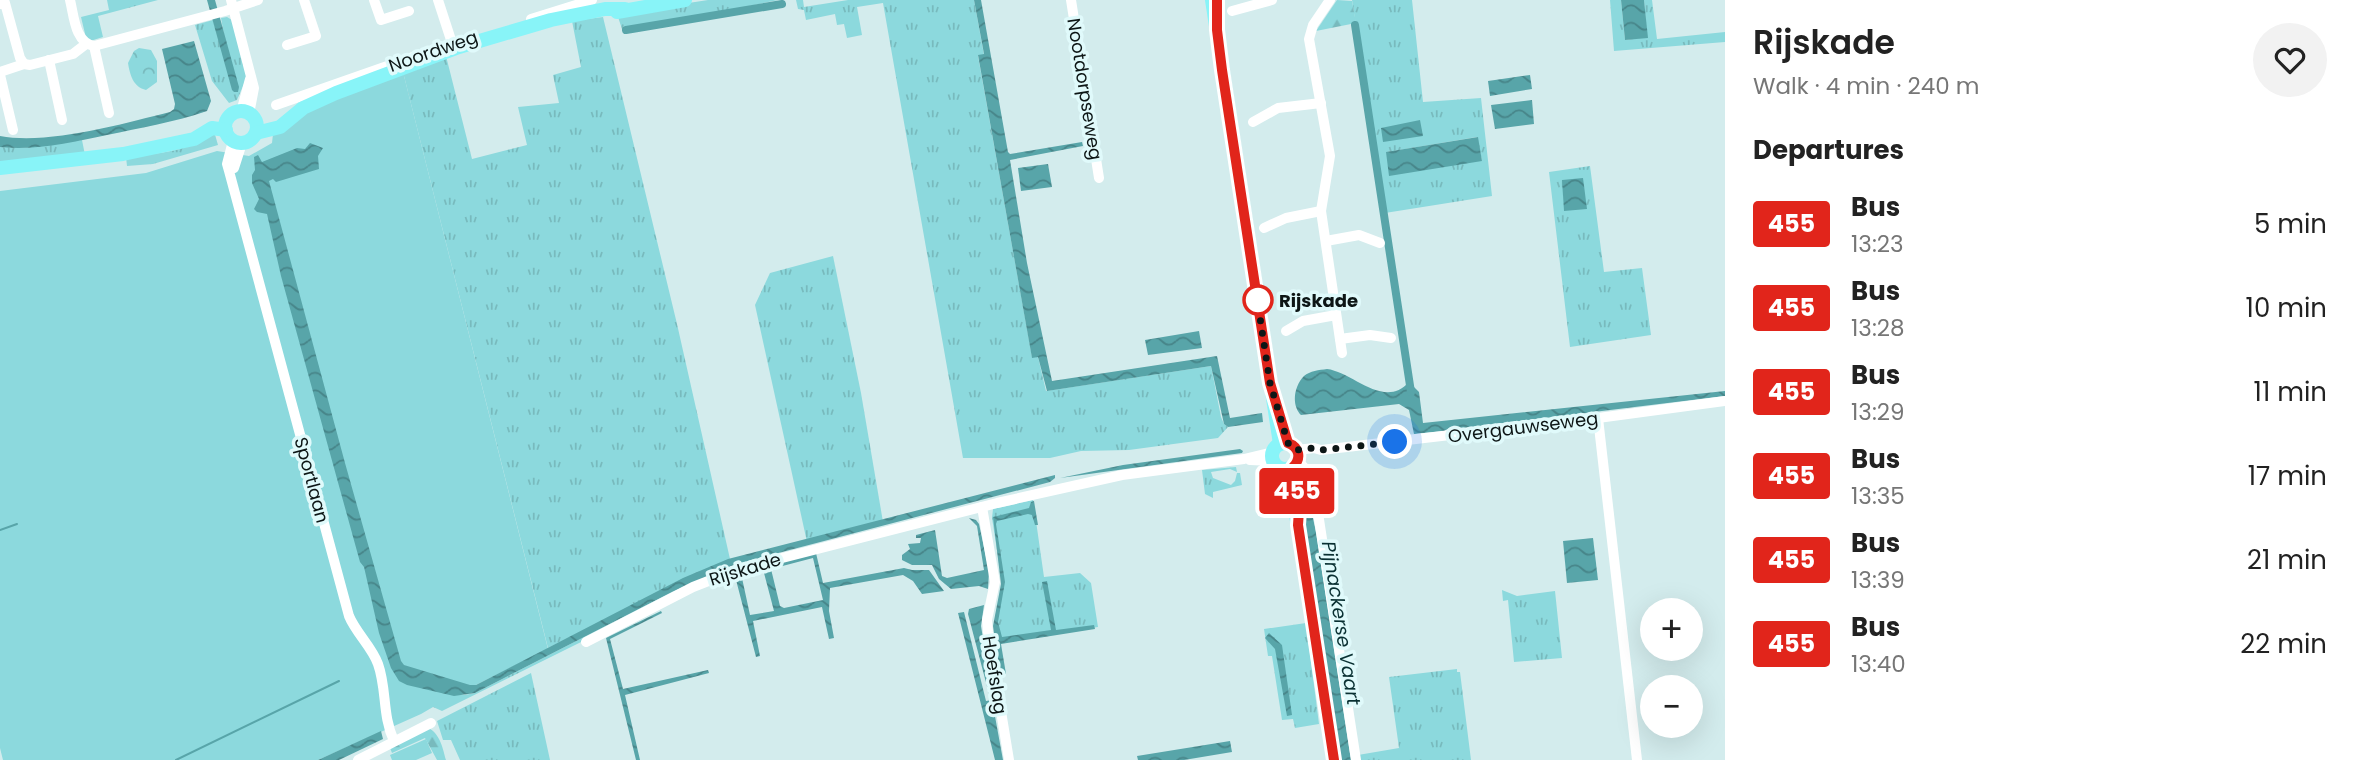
<!DOCTYPE html>
<meta charset="utf-8">
<style>
:root{--surface:#fff;--page:#f2f2f2;--text:#222;--muted:#767676}
body{margin:0;font-family:Poppins,sans-serif;background:var(--page);color:var(--text);height:100vh;display:flex;flex-direction:column;font-size:26px;white-space:nowrap}
*{box-sizing:border-box;margin:0}
p{font-size:23px;color:var(--muted)}
.icon{flex:none;width:38px;height:38px;fill:none;stroke:currentColor;stroke-width:2;stroke-linecap:round;stroke-linejoin:round}
.map{position:relative;flex:1;overflow:hidden}
.details{display:flex;flex-direction:column;background:var(--surface);width:630px}
.details>*{flex:none}
.badge{padding:0 14px;border-radius:5px;font-size:24px;line-height:46px}
.fabs{position:absolute;left:1640px;top:598px;display:grid;gap:14px}
.fabs a{display:grid;place-items:center;width:63px;height:63px;border-radius:50%;background:var(--surface);box-shadow:0 7px 28px #0002;font-size:35px}
.you{position:absolute;width:35px;height:35px;margin:-18px;border:5px solid #fff;border-radius:50%;background:#1a73e8;box-shadow:0 0 0 10px #1a73e833}
.map>.badge{position:absolute;translate:-50% -50%;box-shadow:0 0 0 4px #fff}
h2{padding:0 28px;font-size:26px;line-height:63px}
.round{display:grid;place-items:center;flex:none;width:74px;height:74px;border-radius:37px;background:var(--page)}
.summary{display:flex;align-items:center;justify-content:space-between;height:119px;padding:0 28px}
h1{font-size:33px;font-weight:600;line-height:52px}
ul{padding:0;list-style:none}
li{display:flex;align-items:center;gap:21px;height:84px;padding:0 28px}
li div{flex:1}
li b{display:block;font-size:26px}
li em{font-style:normal}
li .badge{min-width:77px;font-weight:700;text-align:center}
main{display:flex;flex:1;min-height:0}
.map>svg:first-child{display:block}
.grass{fill:url(#grass-tufts);fill-rule:evenodd}
.forest{fill:url(#forest-firs)}
.park{fill:url(#park-crowns)}
.garden{fill:#8cd9dd}
.water{fill:url(#water-waves);fill-rule:evenodd}
.lines{fill:none;stroke-linecap:round;stroke-linejoin:round}
.stream{stroke:#58a5a9;stroke-width:2}
.canal{stroke:#58a5a9;stroke-width:8}
.minor{stroke:#fff;stroke-width:10}
.major{stroke:#88f4f8;stroke-width:14}
.line-casing{stroke:#fff;stroke-width:16}
.line{stroke:#e1251b;stroke-width:10}
.walk{stroke:#0d1616;stroke-width:7;stroke-dasharray:0 12.6}
.stop-dot{fill:#fff;stroke:#e1251b;stroke-width:3.5}
.labels{text-anchor:middle;dominant-baseline:central;stroke-width:7;stroke-linejoin:round;paint-order:stroke}
.street-label{font-size:18px;fill:#0d1616;stroke:#e0fafb}
.stop-label{font-size:18px;font-weight:bold;fill:#0d1616;stroke:#e0fafb;text-anchor:start}
.water-label{font-size:19px;font-style:italic;fill:#093032;stroke:#e0fafb}
</style>
<main>
<div class="map">
<svg width="1725" height="760" viewBox="0 0 1725 760">
<defs>
<pattern id="grass-tufts" width="24" height="20" patternUnits="userSpaceOnUse" patternTransform="scale(1.75)"><rect width="24" height="20" fill="#8cd9dd"/><path d="M3 7l-1-3M5 7V3M7 7l1-3M15 17l-1-3M17 17v-4M19 17l1-3" fill="none" stroke="#78babd"/></pattern>
<pattern id="forest-firs" width="22" height="20" patternUnits="userSpaceOnUse" patternTransform="scale(1.75)"><rect width="22" height="20" fill="#8cd9dd"/><path d="M5 1l3.5 6h-7zM16 11l3.5 6h-7z" fill="#78babd"/></pattern>
<pattern id="park-crowns" width="20" height="18" patternUnits="userSpaceOnUse" patternTransform="scale(1.75)"><rect width="20" height="18" fill="#8cd9dd"/><path d="M2 6a3 3 0 1 1 6 0M12 15a3 3 0 1 1 6 0" fill="none" stroke="#78babd"/></pattern>
<pattern id="water-waves" width="16" height="10" patternUnits="userSpaceOnUse" patternTransform="scale(1.75)"><rect width="16" height="10" fill="#58a5a9"/><path d="M0 5q4-4 8 0t8 0" fill="none" stroke="#478589"/></pattern>
</defs>
<rect width="100%" height="100%" fill="#d3eced"/>
<!-- grass -->
<g class="grass">
<path d="M107,0H158L98,16L103,37L87,42L81,17L109,10Z"/>
<path d="M708,0H778L692,18L622,29L617,14Z"/>
<path d="M796,0H803L804,7L848,0H974L984,55L978,56L1032,357H1038L1046,391L1211,366L1221,417L1224,424L1228,427L1218,438L1129,450L1081,451L1050,458H963L883,3L857,7L862,35L847,38L844,24L837,25L835,14L806,20L804,10L798,9Z"/>
<path d="M1352,0H1412L1423,102L1481,98L1492,196L1385,213ZM1477,137L1482,161L1387,152Z"/>
<path d="M1610,0H1621L1625,40L1647,37L1644,0H1652L1657,39L1725,32V42L1614,51Z"/>
<path d="M227,17L232,20L247,77L237,100L229,103L212,81L195,25L213,20L234,92L221,18Z"/>
<path d="M603,17L677,324L730,559L548,648L403,72L446,56L472,159L527,145L518,107L559,103L553,75L581,67L572,21Z"/>
<path d="M214,131L218,145L153,164L127,166L126,157C162,152 184,154 214,131Z"/>
<path d="M82,140L85,155L0,164V147L24,148Z"/>
<path d="M1590,166L1604,272L1642,268L1651,335L1570,347L1549,172Z"/>
<path d="M833,256L861,393L883,522L807,542L755,305L770,273Z"/>
<path d="M1236,467L1237,472L1230,469L1211,472L1213,478L1231,485L1235,481L1237,473H1240L1242,485L1213,492V498L1205,494L1202,470Z"/>
<path d="M1033,500L1044,577L1080,573L1091,583L1098,627L999,642L994,623L1002,583L992,518L993,509Z"/>
<path d="M737,564V568L696,585L442,711L402,693L464,695L475,693L672,592Z"/>
<path d="M1502,590L1517,596L1555,591L1562,658L1514,662L1508,600L1503,601Z"/>
<path d="M1306,623L1319,724L1295,728L1293,719L1282,720L1272,656H1268L1264,629Z"/>
<path d="M1457,669V672H1460L1471,760H1359L1358,755L1399,748L1389,677Z"/>
<path d="M531,673L550,760H460L451,740H443L437,721Z"/>
</g>
<!-- forest -->
<g class="forest">
<path d="M1337,0L1352,1L1356,23L1316,31Z"/>
<path d="M428,728C440,733 443,749 446,760H437L425,738L392,753L390,748Z"/>
</g>
<!-- park -->
<path class="park" d="M139,48L151,50L157,61V82L146,90C133,87 130,75 128,63L134,51Z"/>
<!-- garden -->
<g class="garden">
<path d="M403,72L548,649L476,685H471L421,714L318,760H3L0,748V191L146,173L217,151L249,156L272,143L273,134L302,113Z"/>
<path d="M426,739L432,753L416,760H392L390,755Z"/>
</g>
<!-- water -->
<g class="water">
<path d="M207,0H215L239,87L238,92H234L232,90Z"/>
<path d="M974,0H981L1008,152L1010,154L1082,142L1083,146L1010,160L1027,263L1052,381L1217,356L1230,418L1262,413L1263,422L1228,427L1224,424L1211,366L1047,391L1038,357L1032,358L978,55L984,54Z"/>
<path d="M1621,0H1644L1648,38L1625,40Z"/>
<path d="M194,41L211,101L207,111C175,122 140,128 107,135C73,142 35,151 0,147V136C48,145 122,124 170,112L174,109L175,104L162,49Z"/>
<path d="M1530,75L1532,89L1490,96L1488,81Z"/>
<path d="M1532,100L1534,124L1495,129L1491,105Z"/>
<path d="M1420,120L1423,136L1383,142L1381,128Z"/>
<path d="M1478,137L1482,161L1389,176L1386,152Z"/>
<path d="M310,143L323,148L318,156L319,169L276,182L273,179L269,181L345,463L401,661L404,665L470,685H476L683,578L728,559L1055,475V478L1050,482L736,564L672,592L475,693L454,696L407,685L399,681L391,668L379,633L364,567L360,562L281,276L267,214L257,212L254,209L259,199L252,183V175L255,170L254,157L258,155L262,162L297,148L305,149Z"/>
<path d="M1048,164L1052,187L1021,191L1018,168Z"/>
<path d="M1583,178L1587,209L1564,211L1562,180Z"/>
<path d="M1199,331L1202,348L1148,355L1145,340Z"/>
<path d="M1327,369C1353,372 1384,410 1409,382L1419,392L1423,423L1725,391V396L1453,429L1451,427L1444,431L1414,434L1409,410L1399,404L1301,415C1291,405 1294,386 1304,376C1310,371 1319,370 1327,369Z"/>
<path d="M1240,449L1243,451L1242,453L1060,478L1123,465Z"/>
<path d="M1307,491L1316,532L1351,760H1340L1305,530L1302,492Z"/>
<path d="M1034,501L1038,525H1035L1032,515L1028,514L997,521L996,524L1005,582L998,622L1002,637L1051,630L1042,582L1047,581L1056,630L1094,625L1095,629L1001,644L1006,674L1000,675L993,626L1001,584L993,517L1029,508L1031,502Z"/>
<path d="M969,518L976,520L979,524L989,571L988,589L979,586L951,589L939,579L932,565H912L902,560V555L910,549L908,544L920,543L921,538H916V535L935,530L942,576L947,578L984,570L977,526Z"/>
<path d="M1593,538L1598,580L1567,583L1563,541Z"/>
<path d="M816,553L823,583L904,568L912,570H929L944,591L922,594L913,581L903,575L830,588L829,611L834,638L829,639L822,607L753,621L760,656L756,657L735,576L747,572V575L742,578L750,615L774,611L764,573H755L754,570ZM813,558L823,600L784,608L780,606L771,569Z"/>
<path d="M984,605L981,626L992,693L989,694L968,614L969,609Z"/>
<path d="M661,611L662,613L610,639L623,689L708,670L709,673L625,695L640,760H636L606,638Z"/>
<path d="M964,612L986,701L992,700L1003,760H995L958,613Z"/>
<path d="M1269,633L1282,645L1292,715L1287,716L1275,649L1265,638Z"/>
<path d="M381,731L383,739L339,760H318Z"/>
<path d="M1230,741L1232,752L1184,760H1138L1137,756Z"/>
</g>
<g class="lines">
<!-- stream -->
<g class="stream">
<path d="M0,530L17,524"/>
<path d="M176,760L339,681"/>
</g>
<!-- canal -->
<g class="canal">
<path d="M1355,25L1411,392"/>
<path d="M626,30L782,4"/>
</g>
<!-- minor -->
<g class="minor">
<path d="M70,0C74,16 75,43 94,46L225,11L258,0"/>
<path d="M231,0L254,88L249,114"/>
<path d="M374,0L381,20L409,11"/>
<path d="M438,0L452,43"/>
<path d="M1071,0L1099,178"/>
<path d="M1330,0L1313,25L1309,39L1330,156L1321,211L1342,353"/>
<path d="M0,4L5,3L20,58L24,64"/>
<path d="M1232,11L1272,0"/>
<path d="M531,19L592,0"/>
<path d="M287,45L316,36L304,0"/>
<path d="M94,46L109,113"/>
<path d="M49,60L62,120"/>
<path d="M0,72L24,64L30,65L73,54L86,44"/>
<path d="M0,75L13,130"/>
<path d="M276,105L413,57"/>
<path d="M241,112L250,79"/>
<path d="M1253,122L1278,108L1321,103"/>
<path d="M233,141L227,164L229,171L349,616C356,633 372,647 378,664C387,689 382,715 394,741"/>
<path d="M234,168L242,143"/>
<path d="M1264,228L1286,218L1321,211"/>
<path d="M1326,241L1359,235L1380,243"/>
<path d="M1286,331L1303,321L1336,315"/>
<path d="M1340,339L1370,335L1391,338"/>
<path d="M1598,418L1637,760"/>
<path d="M1297,450L1314,448L1321,450L1598,418L1725,401"/>
<path d="M1250,460L1273,461"/>
<path d="M1298,461L1309,473L1316,500L1356,760"/>
<path d="M982,507L995,582L987,620L988,632L1009,760"/>
<path d="M586,642L693,587L739,569L997,503L1122,475L1244,459L1273,452"/>
<path d="M358,760L431,723"/>
</g>
<!-- major -->
<g class="major">
<path d="M1212,0L1280,444"/>
<path d="M617,12L685,0"/>
<circle cx="241" cy="127" r="16"/>
<path d="M256,133L280,127L303,108L336,93L459,47L551,20L605,9H625"/>
<path d="M0,168L123,154L194,139L212,128L226,130"/>
<circle cx="1285" cy="456" r="13"/>
<path d="M1286,470L1298,525L1334,760"/>
</g>
</g>
<g class="lines">
<defs>
<path id="line" d="M1217,0V30L1222,70L1270,383L1288,443C1299,447 1302,458 1293,467L1299,510L1298,525L1334,760"/>
</defs>
<!-- line casing -->
<use href="#line" class="line-casing"/>
<!-- line -->
<use href="#line" class="line"/>
<!-- walk -->
<path class="walk" d="M1258,300L1257,298L1270,383L1288,443L1297,450L1314,448L1321,450L1395,442"/>
</g>
<!-- markers -->
<circle class="stop-dot" cx="1258" cy="300" r="14"/>
<g class="labels">
<!-- street labels -->
<g class="street-label">
<text transform="translate(433 51) rotate(-19)">Noordweg</text>
<text transform="translate(1085 89) rotate(81)">Nootdorpseweg</text>
<text transform="translate(1523 427) rotate(-7)">Overgauwseweg</text>
<text transform="translate(312 480) rotate(75)">Sportlaan</text>
<text transform="translate(745 569) rotate(-17)">Rijskade</text>
<text transform="translate(995 675) rotate(81)">Hoefslag</text>
</g>
<!-- stop labels -->
<g class="stop-label">
<text x="1279" y="300">Rijskade</text>
</g>
<!-- water labels -->
<g class="water-label">
<text transform="translate(1341 623) rotate(81)">Pijnackerse Vaart</text>
</g>
</g>
</svg>
<div class="fabs">
<a>+</a>
<a>−</a>
</div>
<div class="you" style="left:1395px;top:442px"></div>
<b class="badge" style="left:1297px;top:491px;background:#e1251b;color:#fff">455</b>
</div>
<section class="details">
<div class="summary"><div><h1>Rijskade</h1><p>Walk · 4 min · 240 m</p></div><a class="round"><svg class="icon" aria-label="heart" viewBox="0 0 24 24"><path d="M12 20l-8-8c-3-5 5-10 8-4 3-6 11-1 8 4z"/></svg></a></div>
<h2>Departures</h2>
<ul>
<li><span class="badge" style="background:#e1251b;color:#fff">455</span><div><b>Bus</b><p>13:23</p></div><em>5 min</em></li>
<li><span class="badge" style="background:#e1251b;color:#fff">455</span><div><b>Bus</b><p>13:28</p></div><em>10 min</em></li>
<li><span class="badge" style="background:#e1251b;color:#fff">455</span><div><b>Bus</b><p>13:29</p></div><em>11 min</em></li>
<li><span class="badge" style="background:#e1251b;color:#fff">455</span><div><b>Bus</b><p>13:35</p></div><em>17 min</em></li>
<li><span class="badge" style="background:#e1251b;color:#fff">455</span><div><b>Bus</b><p>13:39</p></div><em>21 min</em></li>
<li><span class="badge" style="background:#e1251b;color:#fff">455</span><div><b>Bus</b><p>13:40</p></div><em>22 min</em></li>
</ul>
</section>
</main>
